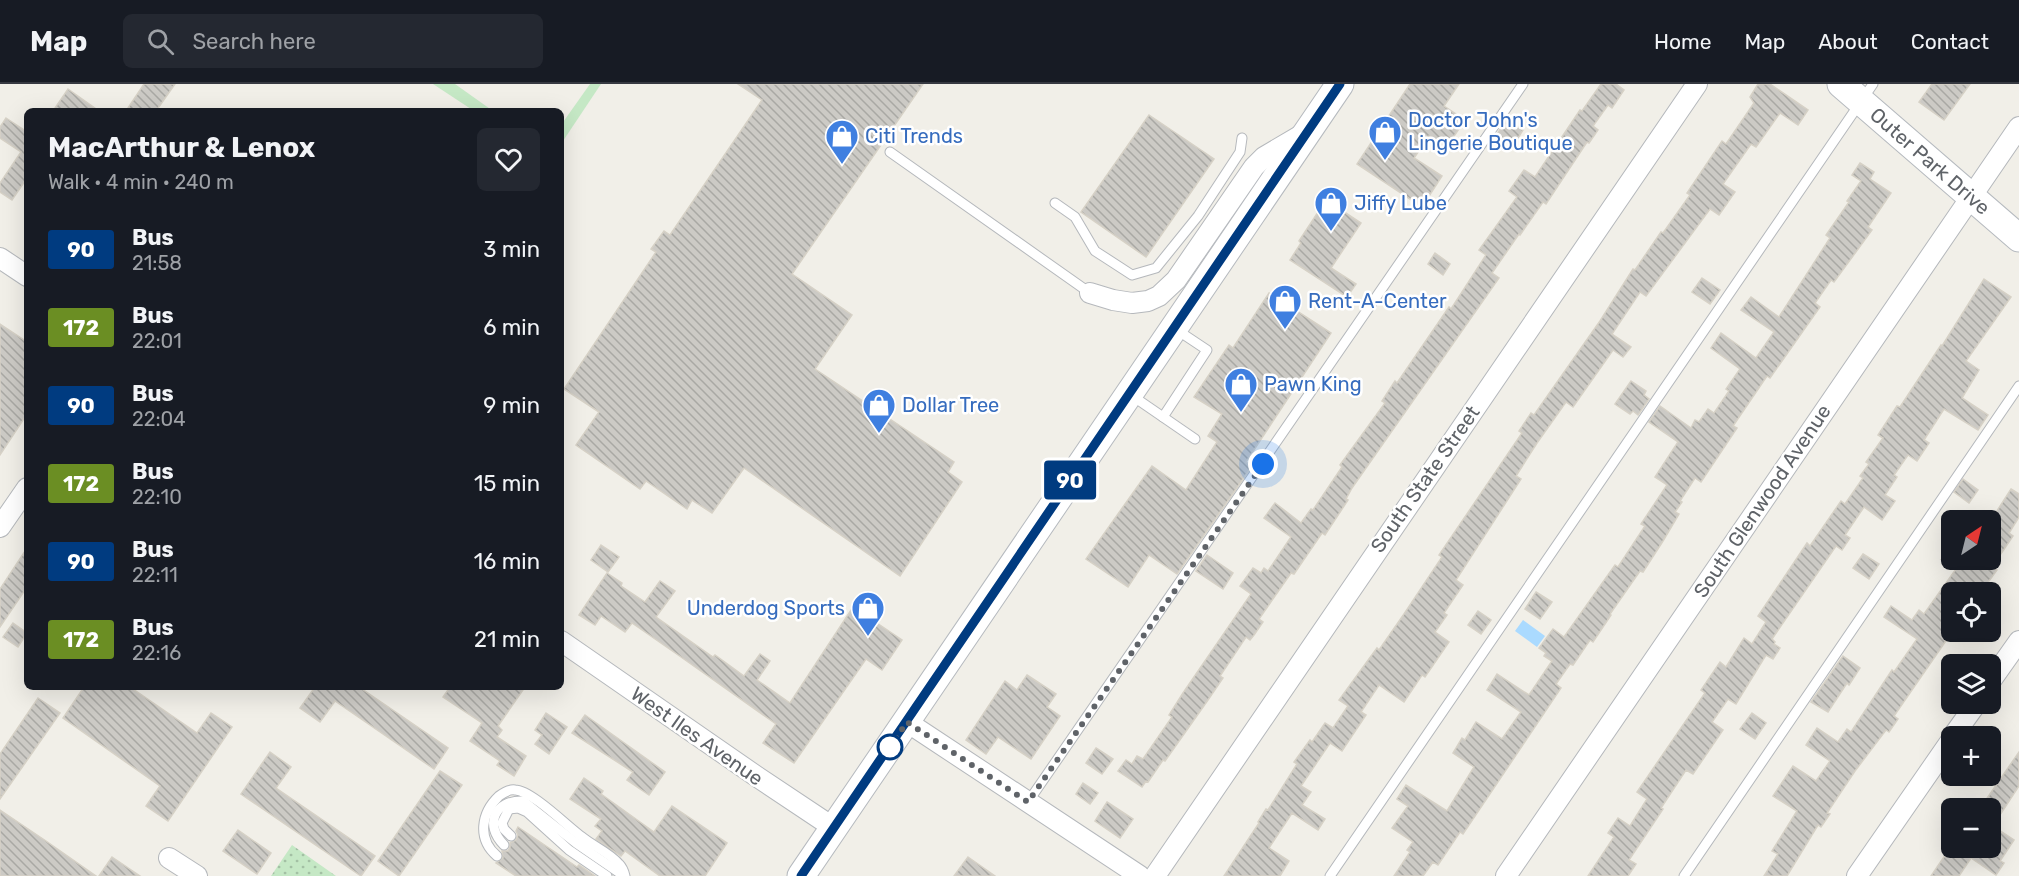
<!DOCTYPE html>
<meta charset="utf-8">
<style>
:root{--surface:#171b24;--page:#242831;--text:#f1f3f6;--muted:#9ea1a6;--line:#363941}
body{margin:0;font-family:Rubik,sans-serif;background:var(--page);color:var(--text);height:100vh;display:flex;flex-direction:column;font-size:22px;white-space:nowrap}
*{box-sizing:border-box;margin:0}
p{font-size:20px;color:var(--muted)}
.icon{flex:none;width:33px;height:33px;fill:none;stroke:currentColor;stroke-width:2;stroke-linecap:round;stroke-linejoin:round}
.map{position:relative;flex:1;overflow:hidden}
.panel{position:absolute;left:24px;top:24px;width:540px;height:582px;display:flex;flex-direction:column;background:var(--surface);border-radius:9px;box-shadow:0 6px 24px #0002}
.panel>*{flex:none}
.badge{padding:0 12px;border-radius:4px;font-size:21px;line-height:39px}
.needle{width:39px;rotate:35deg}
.controls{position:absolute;left:1941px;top:426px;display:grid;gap:12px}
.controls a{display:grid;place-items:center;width:60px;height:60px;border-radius:9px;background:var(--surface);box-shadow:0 6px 24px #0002;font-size:30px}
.you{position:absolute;width:30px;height:30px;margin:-15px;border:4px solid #fff;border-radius:50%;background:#1a73e8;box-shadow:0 0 0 9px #1a73e833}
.map>.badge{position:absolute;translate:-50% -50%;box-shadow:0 0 0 3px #fff}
.round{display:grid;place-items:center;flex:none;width:63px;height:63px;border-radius:9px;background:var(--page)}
.head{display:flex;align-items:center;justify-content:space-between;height:102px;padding:0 24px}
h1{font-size:28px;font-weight:700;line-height:45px}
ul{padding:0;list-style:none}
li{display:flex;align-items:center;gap:18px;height:78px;padding:0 24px}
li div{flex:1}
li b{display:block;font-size:22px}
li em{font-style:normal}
li .badge{min-width:66px;font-weight:700;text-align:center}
header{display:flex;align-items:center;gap:36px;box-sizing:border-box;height:84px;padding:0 30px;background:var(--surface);border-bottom:2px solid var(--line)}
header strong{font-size:28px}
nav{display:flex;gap:33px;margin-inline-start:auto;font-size:21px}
.search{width:420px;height:54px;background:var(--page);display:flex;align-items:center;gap:15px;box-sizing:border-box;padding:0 21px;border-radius:9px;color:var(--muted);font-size:22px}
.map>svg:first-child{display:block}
.grass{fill:#c5e8c5}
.park{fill:url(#park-dots)}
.water{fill:#aadaff}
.building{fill:url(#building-back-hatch);stroke:#d6d1c6;stroke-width:1.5}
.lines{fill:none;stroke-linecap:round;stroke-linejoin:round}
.lane-casing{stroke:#b5b8bc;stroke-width:11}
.street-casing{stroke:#b5b8bc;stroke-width:22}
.secondary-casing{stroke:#b6babf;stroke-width:29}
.lane{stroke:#fff;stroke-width:9}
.street{stroke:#fff;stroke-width:20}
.secondary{stroke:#fff;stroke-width:27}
.line-casing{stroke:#fff;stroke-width:14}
.line{stroke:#003b80;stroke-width:9}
.walk{stroke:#5f6368;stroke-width:6;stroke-dasharray:0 10.8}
.stop-dot{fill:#fff;stroke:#003b80;stroke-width:3}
.labels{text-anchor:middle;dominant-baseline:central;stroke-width:5;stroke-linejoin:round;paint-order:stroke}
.shop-label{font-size:20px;fill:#366cbe;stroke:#fff;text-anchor:start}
.street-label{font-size:20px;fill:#5f6368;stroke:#fff}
</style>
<header>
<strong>Map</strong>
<div class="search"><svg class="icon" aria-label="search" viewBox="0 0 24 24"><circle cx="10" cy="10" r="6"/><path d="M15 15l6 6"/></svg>Search here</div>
<nav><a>Home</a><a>Map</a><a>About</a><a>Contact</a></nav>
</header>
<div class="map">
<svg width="2019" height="792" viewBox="0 0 2019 792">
<defs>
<pattern id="park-dots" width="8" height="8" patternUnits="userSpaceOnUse" patternTransform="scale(1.5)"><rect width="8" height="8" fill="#c5e8c5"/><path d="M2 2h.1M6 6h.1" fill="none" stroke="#a3c0a4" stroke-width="1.8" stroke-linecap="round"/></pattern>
<pattern id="building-back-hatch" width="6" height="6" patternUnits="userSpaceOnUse" patternTransform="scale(1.5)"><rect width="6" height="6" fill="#cccac5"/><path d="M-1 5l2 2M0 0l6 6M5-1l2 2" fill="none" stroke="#a9a8a4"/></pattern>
</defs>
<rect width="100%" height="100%" fill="#f1efe8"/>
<!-- grass -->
<g class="grass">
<path d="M433,0H455L493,27H474Z"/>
<path d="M590,0H601L561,60V41Z"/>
</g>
<!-- park -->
<path class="park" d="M292,761L336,792H271Z"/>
<!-- water -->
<path class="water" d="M1523,536L1545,552L1537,563L1515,547Z"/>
<!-- building -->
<g class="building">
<path d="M144,0H175L156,27H126Z"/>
<path d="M738,0H923L792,190L852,231L815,285L954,378L948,388L962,398L900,492L744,384L712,429L692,416L687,425L646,397L640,405L576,361L599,328L564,305L656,168L651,165L664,147L670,151L762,16Z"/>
<path d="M1410,0H1459L1444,22L1465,36L1446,64L1429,52L1414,74L1442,92L1422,123L1357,80Z"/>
<path d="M1601,0H1616L1624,6L1612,24L1608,21L1593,42L1598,46L1589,59L1587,58L1546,120L1543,118L1520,151L1519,150L1492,189L1499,194L1352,404L1346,415L1348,416L1325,451L1322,449L1294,490L1291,489L1259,535L1263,538L1254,551L1250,556L1246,553L1220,592L1223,594L1208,616L1165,677L1163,676L1148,698L1146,697L1142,703L1118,687L1126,676L1132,680L1137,672L1143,675L1172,633L1169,631L1183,609L1251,510L1240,502L1253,484L1261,489L1264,484L1268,487L1291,453L1264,434L1275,419L1301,439L1311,425L1313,426L1342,383L1340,381L1385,319L1382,317L1395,297L1397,299L1449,223L1451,225L1486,171L1479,166L1517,113L1509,107L1524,86L1535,93L1580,26L1582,27Z"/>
<path d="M1758,0H1770L1808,26L1798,41L1780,29L1756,63L1751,60L1723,100L1735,108L1719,131L1710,125L1646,212L1640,208L1612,250L1631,263L1623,273L1613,266L1573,323L1566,318L1537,359L1516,392L1521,395L1456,496L1463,501L1444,529L1447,531L1435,548L1449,558L1425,593L1422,591L1404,618L1379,601L1361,628L1366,631L1342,667L1330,659L1301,702L1311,708L1302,721L1325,735L1318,746L1292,729L1269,764L1289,777L1280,792H1224L1259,739L1258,738L1266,725L1268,726L1297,680L1294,678L1310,656L1312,658L1325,639L1333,644L1348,622L1339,616L1377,564L1379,566L1404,530L1442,473L1439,471L1522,349L1519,347L1531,329L1534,331L1600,237L1633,185L1635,186L1661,148L1663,149L1690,111L1687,109L1722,57L1726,60L1754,19L1750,13Z"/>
<path d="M1932,0H1970L1944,36L1919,18Z"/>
<path d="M68,5L99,27H53Z"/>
<path d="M1149,31L1214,75L1146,173L1081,128Z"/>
<path d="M6,34L27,48V94L12,116L0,108V99L21,68L0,54V43Z"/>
<path d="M1507,35L1523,46L1513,62L1497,50Z"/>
<path d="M1860,79L1874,88L1870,95L1891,109L1868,143L1872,146L1834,198L1831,196L1815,219L1820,223L1770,294L1767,292L1733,342L1737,344L1701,398L1695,394L1680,417L1682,418L1675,428L1679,430L1663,457L1643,488L1640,487L1610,530L1611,531L1593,558L1590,556L1573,581L1570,580L1556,600L1561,604L1463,750L1460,748L1438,781L1433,778L1423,792H1394L1410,768L1407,766L1413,758L1392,744L1408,722L1397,715L1406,701L1447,727L1474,683L1453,669L1462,654L1465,656L1476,638L1502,655L1521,628L1487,606L1497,590L1529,611L1552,577L1544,572L1546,569L1539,564L1553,545L1564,553L1615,481L1618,483L1645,442L1641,440L1667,401L1655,393L1678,358L1649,338L1660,322L1691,344L1695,336L1699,338L1708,325L1714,329L1729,307L1726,305L1740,285L1711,264L1721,249L1756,274L1774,248L1741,226L1751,213L1779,233L1830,154L1826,151L1849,118L1847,117L1861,97L1852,91Z"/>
<path d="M1326,116L1361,139L1331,184L1356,200L1347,213L1290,176L1301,159L1299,157Z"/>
<path d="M1435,169L1450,180L1443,191L1428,180Z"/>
<path d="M1702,194L1720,206L1710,220L1692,208Z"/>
<path d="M1984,195L2011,213L1966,277L1979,286L1962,314L1988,331L1978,346L1944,325L1924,356L1929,359L1917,377L1908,371L1894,391L1897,393L1885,411L1895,417L1882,436L1864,423L1845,451L1850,454L1842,466L1836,462L1772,555L1775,558L1774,560L1780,564L1773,575L1766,571L1736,620L1728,615L1712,638L1723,646L1693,690L1686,686L1661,724L1663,725L1629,776L1636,780L1628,792H1588L1614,753L1608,749L1618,734L1630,742L1647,715L1637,708L1705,609L1701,606L1720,578L1726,583L1744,554L1752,560L1766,538L1758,532L1789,486L1807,459L1810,462L1841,417L1845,420L1863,394L1860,392L1869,380L1866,378L1883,354L1878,351L1897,322L1900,323L1941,261L1942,262Z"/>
<path d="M1269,209L1331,249L1246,378L1252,382L1177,490L1149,471L1128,503L1086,475L1152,382L1186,406L1217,358L1208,352L1222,330L1194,313L1229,261L1233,264Z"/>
<path d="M0,240L27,258V330L0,371Z"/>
<path d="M1631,297L1646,307L1644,311L1649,315L1638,331L1633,327L1630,330L1615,320Z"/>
<path d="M1963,395L1978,406L1969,419L1954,408Z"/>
<path d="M2011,405L2019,410V433L2009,449L2013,452L1992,483L1997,486L1981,508H1952V548L1894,632L1898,635L1889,648L1886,646L1855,687L1827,729L1830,730L1821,743L1818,741L1787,792H1764L1778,770L1772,767L1797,727L1773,712L1793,682L1816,697L1830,677L1806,661L1817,644L1838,658L1847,645L1851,648L1892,586L1894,588L1917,555L1884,533L1891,522L1912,536L1919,526L1924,530L1956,485L1942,476H1990V444L1998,432L1995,430Z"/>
<path d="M601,461L619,473L608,488L591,476Z"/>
<path d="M27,464V503L0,543V505Z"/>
<path d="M1863,470L1879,480L1869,495L1853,484Z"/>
<path d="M1207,471L1233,489L1223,505L1196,487Z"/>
<path d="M607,489L622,499L621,502L645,518L660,497L675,507L656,533L713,573L715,571L744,592L760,570L770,577L757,596L790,619L853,523L902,556L882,586L866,575L794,679L763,659L776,640L681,573L632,539L625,548L601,532L595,541L579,531Z"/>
<path d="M1536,508L1552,518L1540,535L1525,525Z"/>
<path d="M1478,527L1491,536L1481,550L1468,541Z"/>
<path d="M13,539L27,549L18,563L3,553Z"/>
<path d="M1843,572L1860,584L1849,601L1847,599L1828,628L1811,618Z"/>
<path d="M1027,591L1056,610L1047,623L1060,632L1031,675L998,653L986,670L966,656L1005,597L1017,606Z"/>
<path d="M84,603H130L197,649L211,629L232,643L168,737L146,722L160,702L63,634Z"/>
<path d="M315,603H359L448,664L434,685L335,617L320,638L300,624Z"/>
<path d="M450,603H525L498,642L502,646L497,653L526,672L514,692L497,681L500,677L470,657L482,639L443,613Z"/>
<path d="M38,614L60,629L0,715V670Z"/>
<path d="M546,629L567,643L549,670L535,660L542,651L535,646Z"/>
<path d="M1752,629L1766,639L1755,655L1740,645Z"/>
<path d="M585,631L665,688L649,711L627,696L633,688L572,649Z"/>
<path d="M1096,664L1113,675L1102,690L1086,679Z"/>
<path d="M270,668L291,683L276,704L375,772L361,792L241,710Z"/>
<path d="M2019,668V702L1998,734L1990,729V724L1981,723Z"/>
<path d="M440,687L462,701L399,792L378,777Z"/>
<path d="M584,694L603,707L601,710L654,748L672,722L727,759L705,792H660L625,767L621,772L596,755L602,747L595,742L601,735L570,715Z"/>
<path d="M1083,699L1098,709L1090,720L1076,710Z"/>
<path d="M1107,718L1133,735L1120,754L1095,737Z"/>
<path d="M0,726L46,757L96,792H0Z"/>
<path d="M1990,740L2014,756L2000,777L2004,779L1996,791L1971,774L1959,792H1931L1950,764H1990Z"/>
<path d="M518,743L577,783L579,781L595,792H516L496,779L503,774L502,767H508L510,763V759L516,756L518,751L516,747Z"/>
<path d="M238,746L271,769L257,790L223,767Z"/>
<path d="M112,773L140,792H99Z"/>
<path d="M968,773L995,792H954Z"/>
</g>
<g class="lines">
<defs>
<g id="lane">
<path d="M890,68L1090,209"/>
<path d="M1055,119L1075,133L1095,167L1132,191L1156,184L1198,132L1240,68L1242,54"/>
<path d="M1131,311L1195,355"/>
<path d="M1163,333L1207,266L1177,246"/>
<path d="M1028,718L1523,0"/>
<path d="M511,752L504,745L502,739L509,725L518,724L527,728L569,766L607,792"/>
<path d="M504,761C484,741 494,716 523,717L576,759L624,792"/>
<path d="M497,772C477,755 481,729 499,712C503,709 509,705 515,706C531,706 567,742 582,753C593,762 610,769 619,780C622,783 624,788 625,792"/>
<path d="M1330,792L1873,0"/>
<path d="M1684,792L2019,302"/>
</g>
<g id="street">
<path d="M0,174L27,192"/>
<path d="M1090,209L1113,216L1132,219L1148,217L1159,212L1176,196L1254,83L1264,73L1303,50"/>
<path d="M0,443L27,404"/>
<path d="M561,557L756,692L834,744"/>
<path d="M1990,598L2019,557"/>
<path d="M907,638L1140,792"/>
<path d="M1953,652L1976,620"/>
<path d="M169,774L197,792"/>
<path d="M1155,792L1697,0"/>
<path d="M1506,792L2019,43"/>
<path d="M1857,792L1952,655"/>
</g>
<g id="secondary">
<path d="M1841,0L2019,154"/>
<path d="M801,792L1340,0"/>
</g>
</defs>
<!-- lane casing -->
<use href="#lane" class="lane-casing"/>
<!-- street casing -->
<use href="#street" class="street-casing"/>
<!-- secondary casing -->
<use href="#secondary" class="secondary-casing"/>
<!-- lane -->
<use href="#lane" class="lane"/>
<!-- street -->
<use href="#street" class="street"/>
<!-- secondary -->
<use href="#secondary" class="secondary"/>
</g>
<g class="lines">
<defs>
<path id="line" d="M801,792L1340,0"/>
</defs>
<!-- line casing -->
<use href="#line" class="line-casing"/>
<!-- line -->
<use href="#line" class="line"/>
<!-- walk -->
<path class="walk" d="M890,663L907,638L1028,718L1263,380"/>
</g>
<!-- icons -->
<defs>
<symbol id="shop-pin" viewBox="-11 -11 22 30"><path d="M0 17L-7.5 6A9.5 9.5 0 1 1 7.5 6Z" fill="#3f7fe0" stroke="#fff"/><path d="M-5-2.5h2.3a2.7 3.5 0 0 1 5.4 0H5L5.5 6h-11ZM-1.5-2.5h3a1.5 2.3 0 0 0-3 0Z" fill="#fff"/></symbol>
</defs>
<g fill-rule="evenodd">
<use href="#shop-pin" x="1366" y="29" width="38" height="52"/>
<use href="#shop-pin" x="823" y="33" width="38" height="52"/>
<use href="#shop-pin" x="1312" y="100" width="38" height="52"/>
<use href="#shop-pin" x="1266" y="198" width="38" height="52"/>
<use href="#shop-pin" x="1222" y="281" width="38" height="52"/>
<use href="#shop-pin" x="860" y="302" width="38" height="52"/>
<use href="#shop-pin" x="849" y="505" width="38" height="52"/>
</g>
<!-- markers -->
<circle class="stop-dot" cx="890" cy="663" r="12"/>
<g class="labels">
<!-- shop labels -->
<g class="shop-label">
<text x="1408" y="36">Doctor John's<tspan x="1408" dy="23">Lingerie Boutique</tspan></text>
<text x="865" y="52">Citi Trends</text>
<text x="1354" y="119">Jiffy Lube</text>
<text x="1308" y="217">Rent-A-Center</text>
<text x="1264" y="300">Pawn King</text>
<text x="902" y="321">Dollar Tree</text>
<text x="845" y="524" text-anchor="end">Underdog Sports</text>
</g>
<!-- street labels -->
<g class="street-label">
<text transform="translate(1930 77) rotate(41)">Outer Park Drive</text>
<text transform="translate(1425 395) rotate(-55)">South State Street</text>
<text transform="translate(1762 417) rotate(-56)">South Glenwood Avenue</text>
<text transform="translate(697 652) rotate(35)">West Iles Avenue</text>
</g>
</g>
</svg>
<div class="controls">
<a><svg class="needle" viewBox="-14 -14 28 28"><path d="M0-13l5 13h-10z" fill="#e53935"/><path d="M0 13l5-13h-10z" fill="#9ea1a6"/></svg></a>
<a><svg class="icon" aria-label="locate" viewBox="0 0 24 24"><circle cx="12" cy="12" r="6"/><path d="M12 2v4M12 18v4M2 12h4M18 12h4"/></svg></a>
<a><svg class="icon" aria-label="layers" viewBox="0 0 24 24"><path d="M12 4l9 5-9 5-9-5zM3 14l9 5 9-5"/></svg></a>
<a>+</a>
<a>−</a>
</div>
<div class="you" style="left:1263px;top:380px"></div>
<b class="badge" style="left:1070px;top:396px;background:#003b80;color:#fff">90</b>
<section class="panel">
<div class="head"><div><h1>MacArthur &amp; Lenox</h1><p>Walk · 4 min · 240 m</p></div><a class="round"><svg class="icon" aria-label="heart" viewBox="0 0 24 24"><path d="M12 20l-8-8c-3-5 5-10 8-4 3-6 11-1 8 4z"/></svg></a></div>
<ul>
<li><span class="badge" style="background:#003b80;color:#fff">90</span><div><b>Bus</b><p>21:58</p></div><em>3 min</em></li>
<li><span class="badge" style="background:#6b8e23;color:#fff">172</span><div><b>Bus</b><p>22:01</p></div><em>6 min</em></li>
<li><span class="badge" style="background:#003b80;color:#fff">90</span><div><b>Bus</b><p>22:04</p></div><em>9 min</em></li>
<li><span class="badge" style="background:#6b8e23;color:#fff">172</span><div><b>Bus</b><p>22:10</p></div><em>15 min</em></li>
<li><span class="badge" style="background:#003b80;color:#fff">90</span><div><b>Bus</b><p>22:11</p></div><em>16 min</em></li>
<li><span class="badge" style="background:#6b8e23;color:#fff">172</span><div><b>Bus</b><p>22:16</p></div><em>21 min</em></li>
</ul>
</section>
</div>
